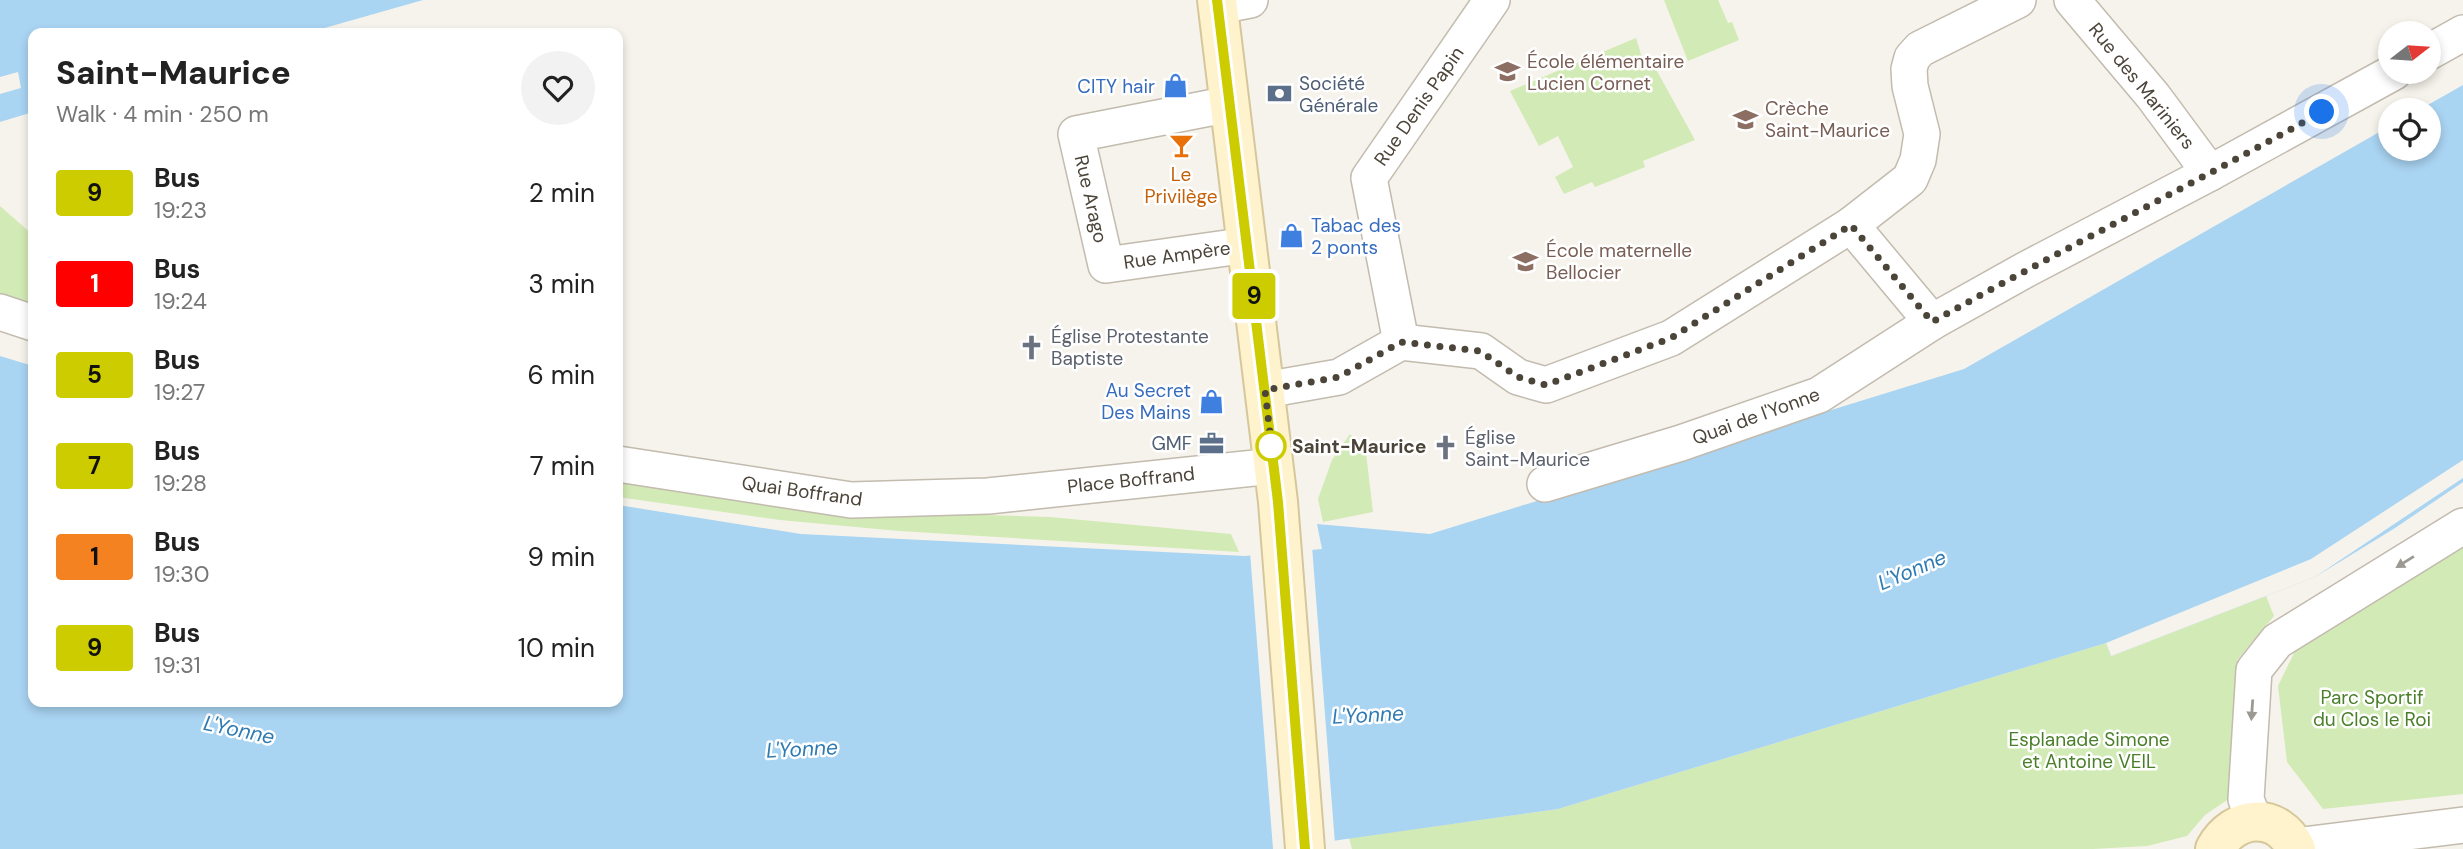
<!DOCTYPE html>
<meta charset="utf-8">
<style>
:root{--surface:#fff;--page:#f2f2f2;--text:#222;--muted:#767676}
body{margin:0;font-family:"DM Sans",sans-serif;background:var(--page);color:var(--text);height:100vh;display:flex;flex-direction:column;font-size:26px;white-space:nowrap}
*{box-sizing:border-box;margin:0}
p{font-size:23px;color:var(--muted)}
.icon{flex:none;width:38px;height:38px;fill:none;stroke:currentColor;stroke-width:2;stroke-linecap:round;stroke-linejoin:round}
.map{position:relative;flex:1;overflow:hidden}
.sheet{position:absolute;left:28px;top:28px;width:595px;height:679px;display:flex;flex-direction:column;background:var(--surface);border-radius:14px;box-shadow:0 4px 10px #0003}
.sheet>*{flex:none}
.badge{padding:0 14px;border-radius:5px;font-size:24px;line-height:46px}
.needle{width:46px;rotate:73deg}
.controls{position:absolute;left:2378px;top:21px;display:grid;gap:14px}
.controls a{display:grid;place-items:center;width:63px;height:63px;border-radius:50%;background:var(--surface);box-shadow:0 4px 10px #0003;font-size:35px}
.you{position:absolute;width:35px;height:35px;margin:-18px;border:5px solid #fff;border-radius:50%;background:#1a73e8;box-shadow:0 0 0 10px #1a73e833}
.map>.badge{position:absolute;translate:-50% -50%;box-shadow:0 0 0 4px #fff}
.round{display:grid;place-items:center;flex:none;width:74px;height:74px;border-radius:37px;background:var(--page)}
.headline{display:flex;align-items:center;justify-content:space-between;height:119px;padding:0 28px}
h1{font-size:33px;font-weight:800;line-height:52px}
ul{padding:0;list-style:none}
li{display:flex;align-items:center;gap:21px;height:91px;padding:0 28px}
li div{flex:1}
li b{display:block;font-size:26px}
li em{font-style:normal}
li .badge{min-width:77px;font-weight:700;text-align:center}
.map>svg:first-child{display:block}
.green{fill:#d2eab5}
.water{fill:#a9d4f2}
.pier{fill:#f6f3ec}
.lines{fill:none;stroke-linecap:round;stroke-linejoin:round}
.street-casing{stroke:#c2bbae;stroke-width:38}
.secondary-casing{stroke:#d6c79b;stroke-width:42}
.street{stroke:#fff;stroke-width:35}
.secondary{stroke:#fff3cd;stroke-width:38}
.oneway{fill:#9c9892}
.line-casing{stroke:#fff;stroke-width:16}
.line{stroke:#cc0;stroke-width:10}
.walk{stroke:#4b4439;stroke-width:7;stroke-dasharray:0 12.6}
.stop-dot{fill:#fff;stroke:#cc0;stroke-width:3.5}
.labels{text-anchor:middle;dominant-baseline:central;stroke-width:5;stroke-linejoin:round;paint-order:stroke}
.education-label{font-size:19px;fill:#785e54;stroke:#fff;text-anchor:start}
.service-label{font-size:19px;fill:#4e5e75;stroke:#fff;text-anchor:start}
.shop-label{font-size:19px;fill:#366cbe;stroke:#fff;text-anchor:end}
.street-label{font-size:19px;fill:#4b4439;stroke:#fff}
.food-label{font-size:19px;fill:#c56008;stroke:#fff}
.worship-label{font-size:19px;fill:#5b616d;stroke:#fff;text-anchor:start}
.stop-label{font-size:19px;font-weight:bold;fill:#4b4439;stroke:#fff;text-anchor:start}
.park-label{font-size:19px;fill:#4a7f2a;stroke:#fff}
.water-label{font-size:21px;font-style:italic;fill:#2e7ab2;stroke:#fff}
</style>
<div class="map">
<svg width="2463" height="849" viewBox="0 0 2463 849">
<rect width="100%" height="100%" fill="#f6f3ec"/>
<!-- green -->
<g class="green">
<path d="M1664,0H1718L1728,23L1732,22L1739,40L1688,61Z"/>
<path d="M1636,38L1644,64L1652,62L1695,140L1643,161L1645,167L1595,187L1592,182L1564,194L1555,177L1573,167L1558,136L1539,146L1510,91Z"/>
<path d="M0,206L33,235V307L0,297Z"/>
<path d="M1350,434L1366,453L1373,512L1323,522L1318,499L1332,460Z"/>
<path d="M618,481L830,510L1050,517L1231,534L1239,552L899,531L780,520L618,497Z"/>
<path d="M2463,542V794L2323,809L2287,762L2278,686L2297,647Z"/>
<path d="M2266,596L2274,616L2237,660L2233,796L2205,815L2187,836L2147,846L2093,849H1352L1349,838L1558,809L2106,643L2112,656Z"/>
</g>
<!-- water -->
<g class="water">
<path d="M0,0H423L307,33H33V112L0,122Z"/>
<path d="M2463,85V482L2395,528L2315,577L2111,656L2106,643L1558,809L1276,849H0V356L33,366V702H618V505L801,534L1245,556L1322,549L1317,524L1430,534L1964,369L2390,126V149H2429V110H2419Z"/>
</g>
<!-- pier -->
<g class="pier">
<path d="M18,72L21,88L0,94V77Z"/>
<path d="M2463,460V478L2315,577L2111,656L2106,643L2311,559Z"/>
<path d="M1312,546L1335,844L1300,849H1273L1250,552Z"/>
</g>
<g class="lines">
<defs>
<g id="street">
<path d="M2072,0L2153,96L2210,173"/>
<path d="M1218,6L1250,0"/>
<path d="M2429,52L2463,33"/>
<path d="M1230,104L1076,134L1106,265L1248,245"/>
<path d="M1851,225L1932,322"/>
<path d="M0,312L33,323"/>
<path d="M1401,342L1369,178L1492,0"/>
<path d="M1265,390L1339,377L1401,342L1481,351L1518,377L1546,385L1671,338L1851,225L1910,179L1918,160L1922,134L1910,86L1909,69L1912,58L1920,49L2018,0"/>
<path d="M618,464L851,500L988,496L1274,466"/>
<path d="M1545,484L1681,443L1819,395L1932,322L2025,270L2210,173L2394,72"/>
<path d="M2254,821L2246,799L2254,670L2277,641L2463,526"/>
<path d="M2295,846L2463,825"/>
</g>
<g id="secondary">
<path d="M1217,0L1278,502L1305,849"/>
<path d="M2215,849C2234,814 2278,811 2296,849"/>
</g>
</defs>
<!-- street casing -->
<use href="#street" class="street-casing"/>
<!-- secondary casing -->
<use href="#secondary" class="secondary-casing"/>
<!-- street -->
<use href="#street" class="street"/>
<!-- secondary -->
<use href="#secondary" class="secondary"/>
</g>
<!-- one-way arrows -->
<defs><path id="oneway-solid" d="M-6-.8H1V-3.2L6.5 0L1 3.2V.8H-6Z" transform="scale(1.75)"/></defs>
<g class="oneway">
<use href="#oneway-solid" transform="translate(2405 562) rotate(148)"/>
<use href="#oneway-solid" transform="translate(2252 710) rotate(94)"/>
</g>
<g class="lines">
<defs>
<path id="line" d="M1217,0L1278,502L1305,849"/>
</defs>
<!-- line casing -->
<use href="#line" class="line-casing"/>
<!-- line -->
<use href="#line" class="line"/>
<!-- walk -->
<path class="walk" d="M1271,446L1272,451L1265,390L1339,377L1401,342L1480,351L1518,377L1546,385L1671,338L1851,225L1932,322C2061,250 2193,184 2322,112"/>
</g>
<!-- icons -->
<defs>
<symbol id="school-bare" viewBox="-9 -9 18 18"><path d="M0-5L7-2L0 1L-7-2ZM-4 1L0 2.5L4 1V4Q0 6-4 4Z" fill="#8d6e63" stroke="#fff" stroke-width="2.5" paint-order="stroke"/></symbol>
<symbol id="shop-bare" viewBox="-9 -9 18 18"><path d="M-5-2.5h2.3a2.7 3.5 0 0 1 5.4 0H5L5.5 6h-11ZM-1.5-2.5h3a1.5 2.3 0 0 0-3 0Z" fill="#3f7fe0" stroke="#fff" stroke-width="2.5" paint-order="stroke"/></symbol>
<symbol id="bank-bare" viewBox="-9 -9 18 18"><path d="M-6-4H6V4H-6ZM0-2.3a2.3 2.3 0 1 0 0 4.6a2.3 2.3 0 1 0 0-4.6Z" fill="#5c6f8a" stroke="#fff" stroke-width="2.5" paint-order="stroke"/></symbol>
<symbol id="bar-bare" viewBox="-9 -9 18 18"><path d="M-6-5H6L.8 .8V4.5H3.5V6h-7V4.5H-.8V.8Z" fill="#e8710a" stroke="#fff" stroke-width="2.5" paint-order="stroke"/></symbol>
<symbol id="church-bare" viewBox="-9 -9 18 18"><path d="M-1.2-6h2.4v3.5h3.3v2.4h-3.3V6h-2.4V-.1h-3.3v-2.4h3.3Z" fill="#6b7280" stroke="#fff" stroke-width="2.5" paint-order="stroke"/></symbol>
<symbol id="office-bare" viewBox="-9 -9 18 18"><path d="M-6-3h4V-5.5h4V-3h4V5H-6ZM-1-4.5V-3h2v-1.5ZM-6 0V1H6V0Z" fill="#5c6f8a" stroke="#fff" stroke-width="2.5" paint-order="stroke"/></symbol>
</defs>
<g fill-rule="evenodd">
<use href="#school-bare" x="1490" y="54" width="35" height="35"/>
<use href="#shop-bare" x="1158" y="68" width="35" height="35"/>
<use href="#bank-bare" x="1262" y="76" width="35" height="35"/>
<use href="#school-bare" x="1728" y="102" width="35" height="35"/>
<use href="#bar-bare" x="1164" y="128" width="35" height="35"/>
<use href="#shop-bare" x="1274" y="218" width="35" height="35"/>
<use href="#school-bare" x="1508" y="244" width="35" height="35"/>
<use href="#church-bare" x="1014" y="330" width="35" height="35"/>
<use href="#shop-bare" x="1194" y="384" width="35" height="35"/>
<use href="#office-bare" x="1194" y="426" width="35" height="35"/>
<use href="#church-bare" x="1428" y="430" width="35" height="35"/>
</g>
<!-- markers -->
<circle class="stop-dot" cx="1271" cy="446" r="14"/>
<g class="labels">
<!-- education labels -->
<g class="education-label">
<text x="1527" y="61">École élémentaire<tspan x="1527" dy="22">Lucien Cornet</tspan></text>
<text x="1765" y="108">Crèche<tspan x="1765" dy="22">Saint-Maurice</tspan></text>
<text x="1546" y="250">École maternelle<tspan x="1546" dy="22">Bellocier</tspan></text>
</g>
<!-- service labels -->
<g class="service-label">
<text x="1299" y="83">Société<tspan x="1299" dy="22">Générale</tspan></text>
<text x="1192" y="443" text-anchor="end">GMF</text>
</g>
<!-- shop labels -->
<g class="shop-label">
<text x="1155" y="86">CITY hair</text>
<text x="1311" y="225" text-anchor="start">Tabac des<tspan x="1311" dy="22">2 ponts</tspan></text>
<text x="1191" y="390">Au Secret<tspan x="1191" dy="22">Des Mains</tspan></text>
</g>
<!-- street labels -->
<g class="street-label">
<text transform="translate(2142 86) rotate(51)">Rue des Mariniers</text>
<text transform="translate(1419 106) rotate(-55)">Rue Denis Papin</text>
<text transform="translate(1091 199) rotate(77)">Rue Arago</text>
<text transform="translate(1177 255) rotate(-8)">Rue Ampère</text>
<text transform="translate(1756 416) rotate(-20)">Quai de l'Yonne</text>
<text transform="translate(1131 480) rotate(-6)">Place Boffrand</text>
<text transform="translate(802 491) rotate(8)">Quai Boffrand</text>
</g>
<!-- food labels -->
<g class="food-label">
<text x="1181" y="174">Le<tspan x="1181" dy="22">Privilège</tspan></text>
</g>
<!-- worship labels -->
<g class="worship-label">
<text x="1051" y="336">Église Protestante<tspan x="1051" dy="22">Baptiste</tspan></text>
<text x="1465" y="437">Église<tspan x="1465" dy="22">Saint-Maurice</tspan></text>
</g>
<!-- stop labels -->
<g class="stop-label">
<text x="1292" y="446">Saint-Maurice</text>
</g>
<!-- park labels -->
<g class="park-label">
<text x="2372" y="697">Parc Sportif<tspan x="2372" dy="22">du Clos le Roi</tspan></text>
<text x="2089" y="739">Esplanade Simone<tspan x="2089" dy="22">et Antoine VEIL</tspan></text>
</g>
<!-- water labels -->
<g class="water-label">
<text transform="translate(1912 570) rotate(-23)">L'Yonne</text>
<text transform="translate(1368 715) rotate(-3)">L'Yonne</text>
<text transform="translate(239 730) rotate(12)">L'Yonne</text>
<text transform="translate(802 749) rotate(-3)">L'Yonne</text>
</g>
</g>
</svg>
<div class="controls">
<a><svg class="needle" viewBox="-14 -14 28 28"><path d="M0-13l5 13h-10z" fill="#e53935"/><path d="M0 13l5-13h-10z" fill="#767676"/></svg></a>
<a><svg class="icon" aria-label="locate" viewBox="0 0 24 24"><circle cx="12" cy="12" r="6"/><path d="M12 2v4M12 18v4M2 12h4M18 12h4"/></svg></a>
</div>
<div class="you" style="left:2322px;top:112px"></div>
<b class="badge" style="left:1254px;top:296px;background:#cc0;color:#111">9</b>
<section class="sheet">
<div class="headline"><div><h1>Saint-Maurice</h1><p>Walk · 4 min · 250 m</p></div><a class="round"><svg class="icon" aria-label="heart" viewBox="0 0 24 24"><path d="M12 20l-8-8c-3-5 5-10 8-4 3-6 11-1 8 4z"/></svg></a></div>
<ul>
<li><span class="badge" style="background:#cc0;color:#111">9</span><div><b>Bus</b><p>19:23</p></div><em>2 min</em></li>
<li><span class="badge" style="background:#f00;color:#fff">1</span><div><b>Bus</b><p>19:24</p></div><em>3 min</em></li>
<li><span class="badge" style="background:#cc0;color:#111">5</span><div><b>Bus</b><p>19:27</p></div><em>6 min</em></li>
<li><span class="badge" style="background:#cc0;color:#111">7</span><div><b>Bus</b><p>19:28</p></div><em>7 min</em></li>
<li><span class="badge" style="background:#f58220;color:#111">1</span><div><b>Bus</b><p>19:30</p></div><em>9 min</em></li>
<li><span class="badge" style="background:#cc0;color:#111">9</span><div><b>Bus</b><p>19:31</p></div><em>10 min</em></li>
</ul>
</section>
</div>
